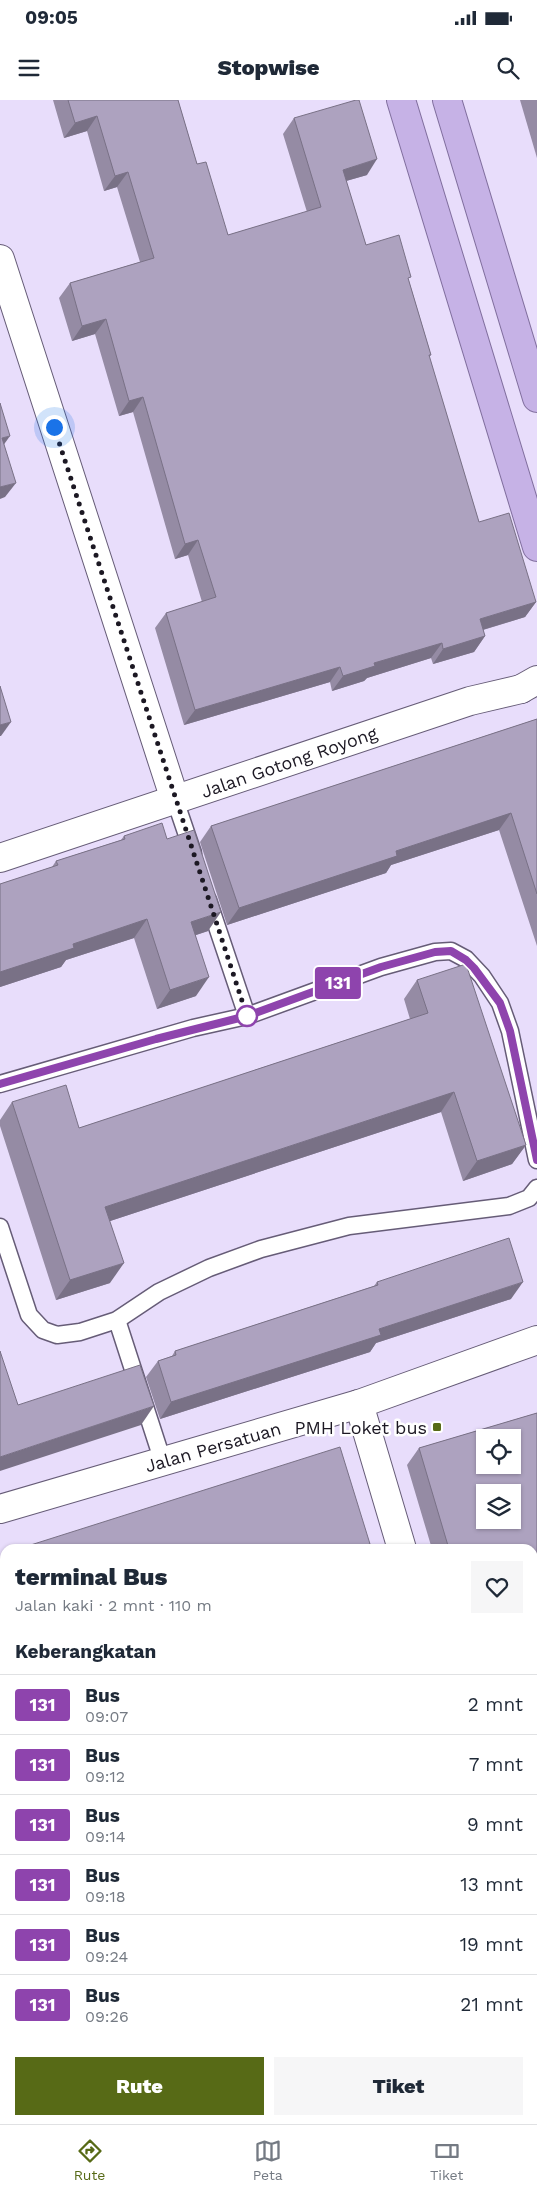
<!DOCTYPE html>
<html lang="id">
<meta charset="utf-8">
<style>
:root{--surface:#fff;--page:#f6f6f7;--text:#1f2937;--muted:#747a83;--line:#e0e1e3;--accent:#576a16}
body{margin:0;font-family:"Work Sans",sans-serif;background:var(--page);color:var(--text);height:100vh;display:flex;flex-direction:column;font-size:19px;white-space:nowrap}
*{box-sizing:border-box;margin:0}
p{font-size:16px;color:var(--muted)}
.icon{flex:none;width:28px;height:28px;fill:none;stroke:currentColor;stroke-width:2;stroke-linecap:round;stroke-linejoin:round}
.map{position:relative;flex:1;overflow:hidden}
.side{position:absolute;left:0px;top:1444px;width:538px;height:581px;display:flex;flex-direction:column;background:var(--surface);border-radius:15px 15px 0 0;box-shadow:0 1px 4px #0004}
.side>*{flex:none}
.badge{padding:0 10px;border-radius:4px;font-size:18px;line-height:32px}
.fabs{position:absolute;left:476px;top:1329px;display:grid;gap:10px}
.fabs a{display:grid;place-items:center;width:45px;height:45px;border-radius:0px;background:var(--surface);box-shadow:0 1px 4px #0004;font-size:25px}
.you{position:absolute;width:25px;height:25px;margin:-12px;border:4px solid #fff;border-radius:50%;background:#1a73e8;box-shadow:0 0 0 8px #1a73e833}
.map>.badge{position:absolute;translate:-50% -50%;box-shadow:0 0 0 2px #fff}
h2{padding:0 15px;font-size:19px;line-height:45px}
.round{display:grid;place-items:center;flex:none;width:52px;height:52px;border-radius:0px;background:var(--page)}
.summary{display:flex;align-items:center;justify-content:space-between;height:85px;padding:0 15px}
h1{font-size:24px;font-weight:800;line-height:38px}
.button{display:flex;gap:10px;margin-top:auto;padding:10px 15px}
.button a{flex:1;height:58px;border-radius:0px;background:var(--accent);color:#fff;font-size:20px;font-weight:800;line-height:58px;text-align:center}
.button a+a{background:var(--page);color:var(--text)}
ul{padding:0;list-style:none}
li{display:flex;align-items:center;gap:15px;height:60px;padding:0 15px;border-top:1px solid var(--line)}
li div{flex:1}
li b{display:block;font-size:19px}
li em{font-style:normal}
li .badge{min-width:55px;font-weight:700;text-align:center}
.status{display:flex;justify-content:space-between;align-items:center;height:35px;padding:0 25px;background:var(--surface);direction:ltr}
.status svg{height:14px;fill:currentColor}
header{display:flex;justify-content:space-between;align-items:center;height:65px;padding:0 15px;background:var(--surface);font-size:22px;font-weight:800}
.dock{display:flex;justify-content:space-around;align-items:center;height:70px;border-top:1px solid var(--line);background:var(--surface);font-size:14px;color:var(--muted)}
.dock a{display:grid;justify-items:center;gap:2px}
.dock .active{color:var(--accent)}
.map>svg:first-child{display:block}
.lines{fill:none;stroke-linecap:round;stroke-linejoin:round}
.service-casing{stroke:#665c77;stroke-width:19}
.minor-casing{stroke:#665c77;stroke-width:30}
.tertiary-casing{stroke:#665c77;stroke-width:30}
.trunk-casing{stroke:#816f9e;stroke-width:30}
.service{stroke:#fff;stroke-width:16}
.minor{stroke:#fff;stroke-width:28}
.tertiary{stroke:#fff;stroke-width:28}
.trunk{stroke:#c6b2e6;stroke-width:28}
.wall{fill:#958ba4}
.shaded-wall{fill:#797186}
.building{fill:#ada2bf;stroke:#797186;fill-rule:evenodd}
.line-casing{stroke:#fff;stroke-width:11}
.line{stroke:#8e44ad;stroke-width:8}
.walk{stroke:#1c1823;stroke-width:5;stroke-dasharray:0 9}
.stop-dot{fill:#fff;stroke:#8e44ad;stroke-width:2.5}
.poi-dot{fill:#576a16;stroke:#fff;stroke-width:2}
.labels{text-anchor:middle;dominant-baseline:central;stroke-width:5;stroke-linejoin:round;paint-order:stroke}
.street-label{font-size:18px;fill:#1c1823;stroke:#fff}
.poi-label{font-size:18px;fill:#1c1823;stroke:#fff;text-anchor:end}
</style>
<div class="status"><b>09:05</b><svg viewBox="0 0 49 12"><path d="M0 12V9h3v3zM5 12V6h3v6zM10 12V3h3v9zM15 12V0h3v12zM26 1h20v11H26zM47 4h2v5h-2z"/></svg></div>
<header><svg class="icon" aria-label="menu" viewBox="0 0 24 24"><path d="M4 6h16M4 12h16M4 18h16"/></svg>Stopwise<svg class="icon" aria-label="search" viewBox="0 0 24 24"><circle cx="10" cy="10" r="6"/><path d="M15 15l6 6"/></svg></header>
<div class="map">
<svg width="537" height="2024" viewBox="0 0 537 2024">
<rect width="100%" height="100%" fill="#e8ddfb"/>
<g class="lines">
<defs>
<g id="service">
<path d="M175,700L193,753"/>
<path d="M208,800L247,916"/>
<path d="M0,984L193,928L247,916L381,867L435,852L451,851L466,859L482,876L500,903L510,931L537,1060"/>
<path d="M0,1127L29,1215L43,1230L57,1235L80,1232L117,1220L159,1192L209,1168L261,1149L349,1126L509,1106L529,1098L537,1088"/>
<path d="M117,1220L163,1362"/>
</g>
<g id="minor">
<path d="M0,159L175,700"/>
<path d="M0,758L470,601L521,589"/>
<path d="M359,1304L402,1449"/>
<path d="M0,1586L5,1602"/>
<path d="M532,1891L537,1907"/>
<path d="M135,2020L137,2024"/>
</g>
<g id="tertiary">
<path d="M521,589L537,580"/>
<path d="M0,1409L359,1304L537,1240"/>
</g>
<g id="trunk">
<path d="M401,0L537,447"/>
<path d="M447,0L537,298"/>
</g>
</defs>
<!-- service casing -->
<use href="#service" class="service-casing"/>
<!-- minor casing -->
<use href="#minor" class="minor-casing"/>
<!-- tertiary casing -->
<use href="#tertiary" class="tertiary-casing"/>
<!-- trunk casing -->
<use href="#trunk" class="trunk-casing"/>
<!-- service -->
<use href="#service" class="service"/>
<!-- minor -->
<use href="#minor" class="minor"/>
<!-- tertiary -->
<use href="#tertiary" class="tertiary"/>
<!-- trunk -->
<use href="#trunk" class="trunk"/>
</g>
<!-- wall -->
<g class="wall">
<path d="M53,0H178L197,64L228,135L307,112L283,34L294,18L367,75L346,81L366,145L409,181L431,255L429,257L479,422L536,502L525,517L483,530L485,536L474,552L433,564L431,558L367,578L364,581L332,591L330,582L184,625L155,528L166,513L202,502L188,455L175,459L133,312L119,316L95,234L72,241L59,198L70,183L140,162L117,87L104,91L87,31L64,38Z"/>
<path d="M520,0H537V58Z"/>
<path d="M537,619V846L499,730L391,765L386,773L227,825L200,742L211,726Z"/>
<path d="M124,736L167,739L208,831L196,835V896L157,909L134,838L66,860L61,867L0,887V784L52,767L56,761L121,740Z"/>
<path d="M417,880L526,1045L512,1064L463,1081L441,1012L110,1121V1183L56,1200L0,1026V1020L12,1002L79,1028L410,919L404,899Z"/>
<path d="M377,1182L511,1199L376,1243L370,1252L160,1319L146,1277L158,1261L172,1256L175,1251L374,1186Z"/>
<path d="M537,1313V1684L532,1668V1449H432L407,1365L419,1348Z"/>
<path d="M5,1458V1490L0,1474V1465Z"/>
<path d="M292,2020H528L529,2024H293Z"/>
</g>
<!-- shaded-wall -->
<g class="shaded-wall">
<path d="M97,16L87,31L64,38L75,23Z"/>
<path d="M377,59L367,75L332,85L343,70Z"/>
<path d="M128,72L117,87L104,91L115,76Z"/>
<path d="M106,219L95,234L72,241L82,226Z"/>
<path d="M143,297L133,312L119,316L129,301Z"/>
<path d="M10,336L0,350L2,338Z"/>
<path d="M16,383L5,397L0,399V387Z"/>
<path d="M198,440L188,455L175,459L185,444Z"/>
<path d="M536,502L525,517L469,534L480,519Z"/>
<path d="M485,536L474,552L433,564L443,549Z"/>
<path d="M442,543L431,558L367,578L364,581L332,591L343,576L374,563Z"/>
<path d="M340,567L330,582L184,625L195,610Z"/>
<path d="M11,622L1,636H0V625Z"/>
<path d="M511,713L499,730L391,765L386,773L227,825L239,808L396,751Z"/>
<path d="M221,812L208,831L178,841L191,822Z"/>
<path d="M147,819L134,838L66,860L61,867L0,887V872L73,844Z"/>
<path d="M209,877L196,896L157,909L170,890Z"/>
<path d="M454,992L441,1012L92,1127L105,1107Z"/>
<path d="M526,1045L512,1064L463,1081L477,1061Z"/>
<path d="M124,1163L110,1183L56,1200L70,1180Z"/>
<path d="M523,1182L511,1199L376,1243L370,1252L160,1319L171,1302L379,1229Z"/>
<path d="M154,1306L141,1325L0,1371V1357Z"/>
<path d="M370,1444L366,1449H353Z"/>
<path d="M537,1741V1755L532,1756V1743Z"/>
</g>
<!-- building -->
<g class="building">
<path d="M68,0H178L197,64L206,62L228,135L321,107L294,18L356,0H359L377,59L343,70L366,145L399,135L411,177L408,178L431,255H429L479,422L509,413L536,502L480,519L485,536L443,549L442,543L374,563L375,566L343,576L340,567L195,610L166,513L216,497L198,440L185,444L143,297L129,301L106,219L82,226L70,183L154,158L128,72L115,76L97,16L75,23Z"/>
<path d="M0,303L10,336L2,338L16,383L0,387Z"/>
<path d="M0,586L11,622L0,625Z"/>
<path d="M537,619V794L511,713L396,751L397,756L239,808L211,726Z"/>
<path d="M162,723L167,739L194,730L221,812L191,822L209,877L170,890L147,819L73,844L74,848L0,872V784L58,765L56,761L125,739L124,736Z"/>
<path d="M466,864L526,1045L477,1061L454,992L105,1107L124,1163L70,1180L12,1002L66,985L79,1028L428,913L417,880Z"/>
<path d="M509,1138L523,1182L379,1229L381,1235L171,1302L158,1261L176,1255L175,1251L378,1185L377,1182Z"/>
<path d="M0,1251L18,1305L140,1265L154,1306L0,1357Z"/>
<path d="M537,1313V1583L532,1567V1449H498V1448L449,1449L419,1348ZM485,1338H512V1365H485ZM485,1392H512V1420H485Z"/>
<path d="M340,1347L370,1444L353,1449H18Z"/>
<path d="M537,1609V1626L532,1611V1610Z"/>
<path d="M537,1694V1741L533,1743L532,1695Z"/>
<path d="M0,1874L5,1890V2020H45L46,2024H0Z"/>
<path d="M308,2020H528L529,2024H298L308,2021Z"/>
</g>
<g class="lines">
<defs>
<path id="line" d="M0,984L156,939L247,916L381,867L435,852L451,851L466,860L474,868L500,903L510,931L537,1060"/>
</defs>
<!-- line casing -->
<use href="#line" class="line-casing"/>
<!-- line -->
<use href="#line" class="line"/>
<!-- walk -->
<path class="walk" d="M54,327L247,916"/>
</g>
<!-- markers -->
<circle class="stop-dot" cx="247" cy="916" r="10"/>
<rect class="poi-dot" x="432" y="1322" width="10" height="10" rx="2.5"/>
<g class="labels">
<!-- street labels -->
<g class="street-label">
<text transform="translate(289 662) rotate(-19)">Jalan Gotong Royong</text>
<text transform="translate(213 1347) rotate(-16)">Jalan Persatuan</text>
</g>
<!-- poi labels -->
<g class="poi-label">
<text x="427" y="1327">PMH Loket bus</text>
</g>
</g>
</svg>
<div class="fabs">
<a><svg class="icon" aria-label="locate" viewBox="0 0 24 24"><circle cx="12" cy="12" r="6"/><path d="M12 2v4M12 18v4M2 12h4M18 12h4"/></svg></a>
<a><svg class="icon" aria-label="layers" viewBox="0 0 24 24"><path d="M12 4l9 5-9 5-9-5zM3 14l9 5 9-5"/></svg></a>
</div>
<div class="you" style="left:54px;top:327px"></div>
<b class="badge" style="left:338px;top:883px;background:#8e44ad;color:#fff">131</b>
<section class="side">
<div class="summary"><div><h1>terminal Bus</h1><p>Jalan kaki · 2 mnt · 110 m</p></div><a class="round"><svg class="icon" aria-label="heart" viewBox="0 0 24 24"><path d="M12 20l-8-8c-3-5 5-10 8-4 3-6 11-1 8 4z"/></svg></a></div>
<h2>Keberangkatan</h2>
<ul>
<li><span class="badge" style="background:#8e44ad;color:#fff">131</span><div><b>Bus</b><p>09:07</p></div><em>2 mnt</em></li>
<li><span class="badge" style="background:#8e44ad;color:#fff">131</span><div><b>Bus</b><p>09:12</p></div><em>7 mnt</em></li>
<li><span class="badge" style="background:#8e44ad;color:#fff">131</span><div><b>Bus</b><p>09:14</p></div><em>9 mnt</em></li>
<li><span class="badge" style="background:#8e44ad;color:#fff">131</span><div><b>Bus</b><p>09:18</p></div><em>13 mnt</em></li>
<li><span class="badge" style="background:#8e44ad;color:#fff">131</span><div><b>Bus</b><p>09:24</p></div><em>19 mnt</em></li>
<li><span class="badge" style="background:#8e44ad;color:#fff">131</span><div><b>Bus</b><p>09:26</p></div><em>21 mnt</em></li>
</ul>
<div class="button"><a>Rute</a><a>Tiket</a></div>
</section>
</div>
<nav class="dock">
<a class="active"><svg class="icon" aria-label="directions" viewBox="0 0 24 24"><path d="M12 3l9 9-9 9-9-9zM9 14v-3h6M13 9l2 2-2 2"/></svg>Rute</a>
<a><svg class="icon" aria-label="map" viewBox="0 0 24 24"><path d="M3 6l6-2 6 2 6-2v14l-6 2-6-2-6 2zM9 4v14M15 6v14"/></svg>Peta</a>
<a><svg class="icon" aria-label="tickets" viewBox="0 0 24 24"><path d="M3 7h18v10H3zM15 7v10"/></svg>Tiket</a>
</nav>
